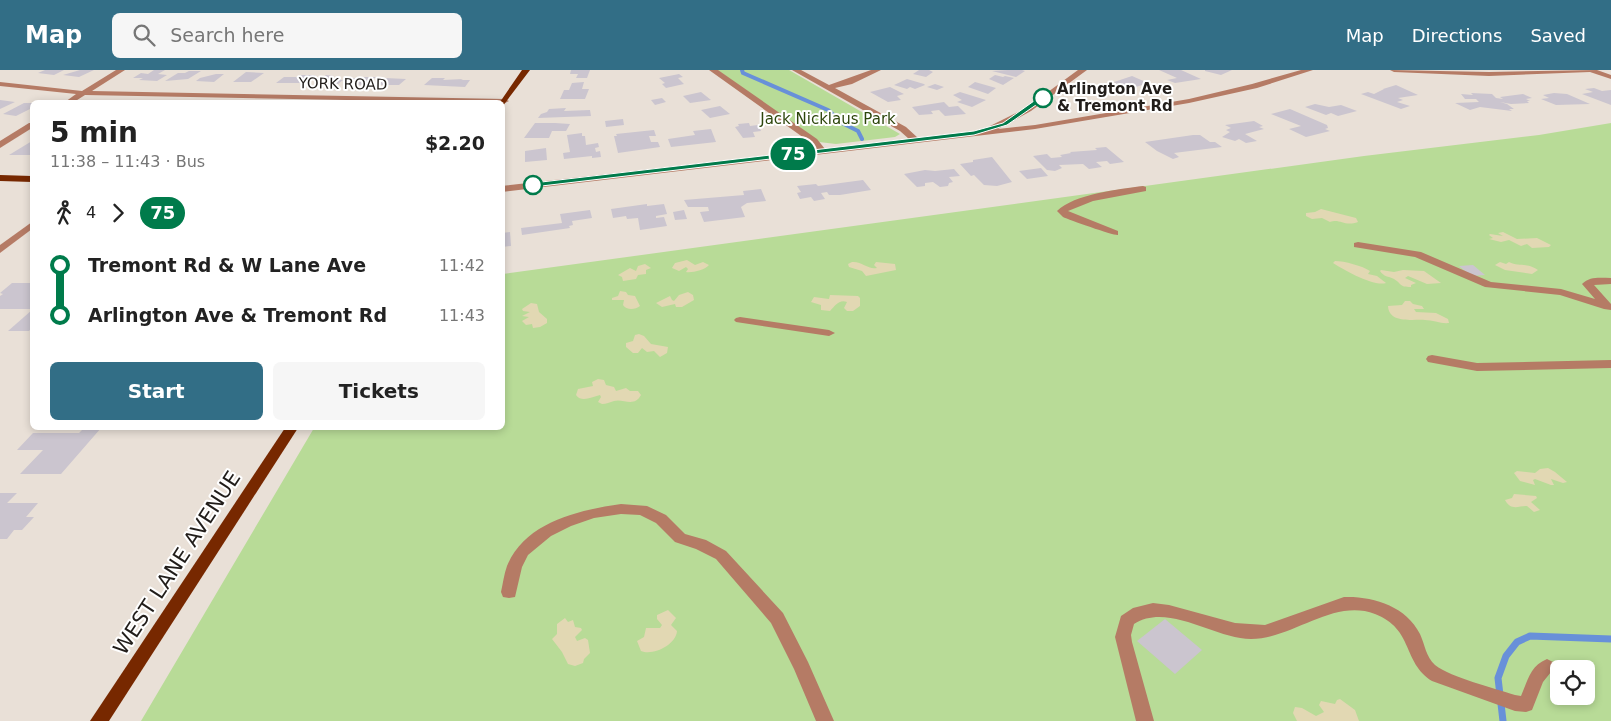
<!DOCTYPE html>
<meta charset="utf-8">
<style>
:root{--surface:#fff;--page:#f6f6f6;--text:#222;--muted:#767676;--accent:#326e86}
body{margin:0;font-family:"DejaVu Sans",sans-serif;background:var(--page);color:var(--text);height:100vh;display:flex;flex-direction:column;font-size:19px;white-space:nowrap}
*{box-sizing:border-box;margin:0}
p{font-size:16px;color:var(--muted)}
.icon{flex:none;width:28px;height:28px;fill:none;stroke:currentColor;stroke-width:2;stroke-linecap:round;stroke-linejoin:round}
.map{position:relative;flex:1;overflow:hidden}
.panel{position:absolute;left:30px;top:30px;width:475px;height:330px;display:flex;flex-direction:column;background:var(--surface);border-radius:8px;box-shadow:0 2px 8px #0003}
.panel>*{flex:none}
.badge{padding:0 10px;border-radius:16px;font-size:18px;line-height:32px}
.tools{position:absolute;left:1550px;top:590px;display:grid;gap:10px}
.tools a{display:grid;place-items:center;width:45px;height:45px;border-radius:8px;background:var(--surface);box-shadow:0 2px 8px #0003;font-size:25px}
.map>.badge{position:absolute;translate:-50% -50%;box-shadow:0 0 0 2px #fff}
.legs{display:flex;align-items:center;gap:8px;height:55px;padding:0 20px;font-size:16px}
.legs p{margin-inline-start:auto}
.head{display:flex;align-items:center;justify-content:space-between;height:85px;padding:0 20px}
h1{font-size:28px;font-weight:600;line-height:38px}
.action{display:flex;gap:10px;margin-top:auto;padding:10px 20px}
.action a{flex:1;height:58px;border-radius:8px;background:var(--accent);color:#fff;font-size:20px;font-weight:600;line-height:58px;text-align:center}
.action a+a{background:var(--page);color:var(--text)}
ul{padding:0 20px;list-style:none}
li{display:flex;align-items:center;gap:18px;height:50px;font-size:19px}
li i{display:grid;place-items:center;width:8px;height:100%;margin:0 6px;background:currentColor}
li i::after{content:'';width:12px;height:12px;margin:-6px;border:4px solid;border-radius:50%;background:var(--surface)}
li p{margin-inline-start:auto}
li:first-child i{background:linear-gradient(#0000 50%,currentColor 0)}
li:last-child i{background:linear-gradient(currentColor 50%,#0000 0)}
header{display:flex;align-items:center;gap:30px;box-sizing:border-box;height:70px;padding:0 25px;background:var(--accent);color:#fff}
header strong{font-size:24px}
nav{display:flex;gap:28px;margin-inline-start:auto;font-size:18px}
.search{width:350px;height:45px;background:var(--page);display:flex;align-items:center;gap:12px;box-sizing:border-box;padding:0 18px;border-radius:8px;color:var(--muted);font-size:19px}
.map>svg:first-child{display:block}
.green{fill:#b8db97;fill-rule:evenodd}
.sand{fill:#e2d8b3}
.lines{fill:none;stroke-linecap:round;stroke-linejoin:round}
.stream-far1{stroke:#6890d9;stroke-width:4}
.stream{stroke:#6890d9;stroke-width:7}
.building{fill:#cbc5cf}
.minor{fill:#b57b65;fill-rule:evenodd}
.major{fill:#772800;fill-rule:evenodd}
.line-1{fill:#007b4b;stroke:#fff}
.stop-1-dot{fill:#fff;stroke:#007b4b;stroke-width:2.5}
.labels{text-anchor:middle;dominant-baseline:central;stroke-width:4;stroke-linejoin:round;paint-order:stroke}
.far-street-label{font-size:15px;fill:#211d1a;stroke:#fff}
.far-stop-label{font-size:15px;font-weight:bold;fill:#211d1a;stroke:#fff;text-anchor:start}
.far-park-label{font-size:15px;fill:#2d460c;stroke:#fff}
.near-street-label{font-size:21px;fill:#211d1a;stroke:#fff}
</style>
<header>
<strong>Map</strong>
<div class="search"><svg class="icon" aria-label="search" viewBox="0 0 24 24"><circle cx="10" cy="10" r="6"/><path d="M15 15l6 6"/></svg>Search here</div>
<nav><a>Map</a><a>Directions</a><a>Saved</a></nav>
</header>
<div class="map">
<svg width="1611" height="651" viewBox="0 0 1611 651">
<rect width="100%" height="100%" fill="#e9e0d7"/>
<!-- green -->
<g class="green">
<path d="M717,0H789L900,64L895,67L836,74L819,72Z"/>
<path d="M1611,53V651H141L314,358H502L503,204L1364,86L1539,65ZM1559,599H1586V626H1559Z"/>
</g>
<!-- sand -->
<g class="sand">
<path d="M1321,139L1356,148L1358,152C1344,157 1340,148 1330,152L1322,148L1312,149L1306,146V143L1315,142Z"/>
<path d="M1503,162L1517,169L1537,168L1551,175L1549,177L1532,178L1527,174L1521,176L1509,170L1501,172L1489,169L1493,168L1489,165L1490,164L1503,166L1498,163Z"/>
<path d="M687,190L695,195L703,192L709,195C705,200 692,203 686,202L688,199L686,197L679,201L672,198L675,193Z"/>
<path d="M1335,191C1344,191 1363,196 1370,201L1368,204L1377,206L1386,213C1374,217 1344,200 1333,193Z"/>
<path d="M852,192C862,191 868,200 877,198L874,195L876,192L895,194L896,200L866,206L862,201L849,197L848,194Z"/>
<path d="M1500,192L1506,194L1509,192C1519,197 1526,192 1538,200L1532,204L1505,200L1495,195Z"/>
<path d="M645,194L651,198L646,200V204L638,205L636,209L623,211L622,207L618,205L630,198L636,201L638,196Z"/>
<path d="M1381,200L1394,202L1403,200L1424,201L1441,213L1427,214L1408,206L1405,208L1416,213L1411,215V217C1399,217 1402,214 1394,209C1388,206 1384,207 1380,201Z"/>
<path d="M620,221L626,222L628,225L635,226L640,236C635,240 626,240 623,235L624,230H612V228L618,226Z"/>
<path d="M688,222L693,225L694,230L682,237H676L675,234L662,237L656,233L670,226L672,230L674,231L679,225Z"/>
<path d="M830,225L858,226L860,228V236L853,241H847L844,238L847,232C839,229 835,236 830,241L821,240V235L811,232L814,227L829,229Z"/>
<path d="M1405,231H1410L1413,234L1422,236L1424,239H1414L1416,242L1436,243L1448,249L1449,253C1441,254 1433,250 1425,250C1413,249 1389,254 1388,236L1402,235Z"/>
<path d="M531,233L537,234L539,242L547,249V253L540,257L533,258L532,254L526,255L522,251L529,247L522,246L530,242L523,241L522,239Z"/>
<path d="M639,264L644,266L651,274L668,277L667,283L660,287L654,281L647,282L642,278L638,283H633L626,277V273L633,271L635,265Z"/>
<path d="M598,309L604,310L606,315L614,317L616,321L626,318L630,321H638L641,325C634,338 623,328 614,331C610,332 606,334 602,334L598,332L601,327L600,325C591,327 582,333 576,325L578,319L593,316L592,312Z"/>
<path d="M1548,398L1555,402L1567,412L1563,413L1551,409L1554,415H1551L1535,409L1533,410L1535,415L1520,411L1514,403L1517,401L1535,403L1540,399Z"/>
<path d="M1514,424L1536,426L1537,428L1531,432L1540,440L1534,442L1527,436C1518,436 1511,441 1505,430L1512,428Z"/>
<path d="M668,540L676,548L671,555L677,561C676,575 653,586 641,581L637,571L644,567L646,558H660L662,555L657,549V545Z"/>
<path d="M565,548L568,552L573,550L575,557L581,558L582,560L575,567L577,571L585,568L588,570L590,583L584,589L583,593L575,596L568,594L562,582L552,569L557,564V554Z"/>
<path d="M1340,629L1355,640L1359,651H1297L1293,643L1295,637L1302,638L1316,646L1324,642L1319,635L1321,631L1335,634L1337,630Z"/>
</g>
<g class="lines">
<!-- stream-far1 -->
<path class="stream-far1" d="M742,0L743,3L828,40L842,53L858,61L862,69"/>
<!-- stream -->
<path class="stream" d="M1503,651L1498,608L1506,586L1517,572L1530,566L1611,569"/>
</g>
<!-- building -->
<g class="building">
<path d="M45,0H64L54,5L38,3Z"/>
<path d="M80,0H94L79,7L63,5Z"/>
<path d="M154,0H165L158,4L167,5L157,11L139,10L143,8H133L141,3L148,4Z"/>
<path d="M571,0H590L587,8H576L578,4H570Z"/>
<path d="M919,0H929L933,2L926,7L913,4Z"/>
<path d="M1008,0H1022L1025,1L1016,7L992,1Z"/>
<path d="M1159,0H1181L1201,9L1175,13L1167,10L1177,8Z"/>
<path d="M1232,0L1221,5L1205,1V0Z"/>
<path d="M189,1H201L188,9L165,11L178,3H185Z"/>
<path d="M246,2L264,3L251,12H233Z"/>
<path d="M216,4H224L214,12L196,11L200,8Z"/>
<path d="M679,4L683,7L678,8L684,14L666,18L662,14L665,13L659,8Z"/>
<path d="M300,5H316L305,13H276L284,7H297Z"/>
<path d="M326,5L334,6L331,8L343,10L338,14H315Z"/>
<path d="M995,5L1003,7L1005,6L1014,8L1003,15L989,9Z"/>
<path d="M1132,6L1148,13L1115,24L1109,25L1101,22L1116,17L1112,15L1117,14L1114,12Z"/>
<path d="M365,7H376L366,15L343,14L351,8H362Z"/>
<path d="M385,8L406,9L399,15H378Z"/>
<path d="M432,8H445L443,10L463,9L461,10H470L465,17L424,15Z"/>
<path d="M907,9L924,14L925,15L915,19L910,17L907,19L894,15Z"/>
<path d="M584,12L582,19H589L585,29H560L564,20H569L572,13Z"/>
<path d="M975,12L996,18L988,24L968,17Z"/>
<path d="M935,14L944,17L937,20L927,17Z"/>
<path d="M1396,15L1418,25L1398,28L1403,30L1397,32L1410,36L1401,39L1361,24L1368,22L1374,24L1384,19H1383Z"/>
<path d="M890,17L904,24L897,26L901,30L888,32L870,22Z"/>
<path d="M1594,18L1602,21L1611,20V35L1582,24L1593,22L1585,19Z"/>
<path d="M701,22L711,30L690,33L683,26Z"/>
<path d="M960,22L986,30L972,37L957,32L962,30L953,25Z"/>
<path d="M1471,23L1492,24L1496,28L1503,29L1500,27L1523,24L1532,28L1526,29L1530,31H1527L1529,33L1511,34L1500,32L1507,34L1514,39H1509L1512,41L1480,37L1470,40L1455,33L1479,32L1476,29H1465L1461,24L1473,25Z"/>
<path d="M1554,23L1567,24L1590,34L1556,35L1541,29L1549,28L1543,25Z"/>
<path d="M662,28L666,32L655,35L651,30Z"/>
<path d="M0,30L15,32L0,39Z"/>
<path d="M944,32L949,37L958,36L966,44L945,46L939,40L931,41L933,44L919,45L912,37Z"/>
<path d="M24,33H32V38L16,46L3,44Z"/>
<path d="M1315,34L1329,37L1341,35L1357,41L1338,46L1331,43L1326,45L1305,37Z"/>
<path d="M720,36L730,44L710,48L701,40Z"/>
<path d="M566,38L564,41L590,40L591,46L538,48L541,44L547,42L549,39Z"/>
<path d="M1290,39L1327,55L1328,58L1325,59L1330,61L1306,67L1289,59L1301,56L1271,44Z"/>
<path d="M623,49L624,55L606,57L605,51Z"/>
<path d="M1254,51L1263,56L1259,57L1264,59L1245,64L1257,71L1246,73L1239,69L1235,71L1222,67L1230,62L1226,60L1231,58L1225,55Z"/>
<path d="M535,53H555L570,54L566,61H552L549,68H524Z"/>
<path d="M749,53L750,56L758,55L761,61L753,62L755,67L743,68L735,57L739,56L738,54Z"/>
<path d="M711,59L716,72L671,77L668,69L695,65L693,61Z"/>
<path d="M654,60L656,66H649L651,72H658L660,77L618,83L614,66H617L616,64Z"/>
<path d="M582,63V66H585L586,75L598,73L599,77L595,78L596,82L600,81L601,87L592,88V86L564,89L563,83L570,82L567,65Z"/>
<path d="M1193,65H1200L1210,72H1215L1222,77L1174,83L1179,87L1173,89L1157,81L1145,72Z"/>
<path d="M32,71V85H9Z"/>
<path d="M1106,77L1124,92L1110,94L1107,91L1096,92L1102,97L1089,99L1083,94L1059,95L1062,98L1055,101L1047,100L1033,86L1047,84L1051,88L1062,87L1060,85L1071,83L1070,82L1097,80L1095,78Z"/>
<path d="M546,78L547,90L525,92V81Z"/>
<path d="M992,87L1012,112L997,116L984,115L974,105L971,106L960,94L973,92V90Z"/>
<path d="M1041,98L1048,106L1027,109L1019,101Z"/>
<path d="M954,99L960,106L949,107L953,112L949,113L948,116L940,117L933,112L925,113V116L917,117L904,104L925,100L935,101Z"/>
<path d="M863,110L871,120L840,125H829L827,122L821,123L825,129L814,131L811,127L800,129L797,123L801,122L797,116L816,114L818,116Z"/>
<path d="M761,119L766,131L747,133L741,137L745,147L704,152L700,142L709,141L708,137H688L684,130L744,125L743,121Z"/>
<path d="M647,134V136L664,134L667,144L656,146V148L664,147L667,156L640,160L638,148L627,149L626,146L613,148L611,139Z"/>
<path d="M590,140L592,148L572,151L573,155L569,156L570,158L522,165L521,158L562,153L560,144Z"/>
<path d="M684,140L687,149L675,150L673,142Z"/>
<path d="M510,162L511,176L502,177V163Z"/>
<path d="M1473,195L1485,205L1471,206L1459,196Z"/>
<path d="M12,213H32V239H0V226L3,224L0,223Z"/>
<path d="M32,240V258L29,261H8Z"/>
<path d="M101,358L61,404H20L43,380H17L33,363H79L83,359Z"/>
<path d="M0,423H17L7,433H38L26,447H34L22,460H14L7,469H0Z"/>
<path d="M1165,549L1202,580L1175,604L1137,571Z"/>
</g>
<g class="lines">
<!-- minor -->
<g class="minor">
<path d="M116,0H125L92,21L505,29L509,31L505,33L85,25L74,32H65L76,24L0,16V12L82,21Z"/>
<path d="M709,0H718L817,69L825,79L909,69L900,61L792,0H801L829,15L871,0H881L852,14L835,18L906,57L918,68L990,60V56L1026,38L1078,0H1087L1031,41L998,59L1035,55L1189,29L1252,14L1301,0H1313L1257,18L1189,33L1035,59L502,122V116L817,80L811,73Z"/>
<path d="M1390,0L1489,2L1597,0L1611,5V9L1590,2L1489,6L1394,2Z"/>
<path d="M29,53H32V58L0,78V71Z"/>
<path d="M1143,116L1146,117V121L1093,131L1068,141L1118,161V165C1115,166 1069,150 1063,147C1061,145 1059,143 1057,141C1074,124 1120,119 1143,116Z"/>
<path d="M32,152V159L0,183V175Z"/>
<path d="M1358,172L1421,182L1491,212L1561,219L1595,229L1582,214C1590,206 1600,208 1611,208V214L1594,215L1611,234V240L1604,239L1560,225L1485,217L1415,187L1354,177V173Z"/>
<path d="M740,247L829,260L835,263L829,266L736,252L734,250L736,248Z"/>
<path d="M1432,285L1477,293L1611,290V298L1477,301L1428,292L1426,289L1428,286Z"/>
<path d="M621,434L647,436L666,445L685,464L706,470L726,481L783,543L808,592L834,651H816L794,599L771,553L716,489L696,479L675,472L656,453L640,445L621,444L594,448L571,456L551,466L528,485L522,497L515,527L509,528L503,527L501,522C503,513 504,504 507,496C525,452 579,440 621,434Z"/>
<path d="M1344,527C1373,526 1406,536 1420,564C1425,575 1426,587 1435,595C1452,608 1494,618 1515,625L1521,626C1528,610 1530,596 1547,589L1553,592L1555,597L1543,612L1532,640L1526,642L1515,641L1432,611C1402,592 1414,559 1375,544C1333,528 1293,569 1251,569C1215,569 1168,532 1134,554L1131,565L1132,572L1154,651H1136L1115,567L1121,546L1133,538L1153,533L1169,535L1235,553L1265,555Z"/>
</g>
<!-- major -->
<g class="major">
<path d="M522,0H530L502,37V32H500Z"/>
<path d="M0,105L32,106V112L0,111Z"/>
<path d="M285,358H298L109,651H90Z"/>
</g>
</g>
<!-- line-1 -->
<path class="line-1" d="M1041,26L1046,28L1007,55L974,65L533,117L529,115L533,113L974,61L1003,53Z"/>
<!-- markers -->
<g class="stop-1-dot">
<circle cx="1043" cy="28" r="9"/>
<circle cx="533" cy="115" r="9"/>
</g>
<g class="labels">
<!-- far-street labels -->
<g class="far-street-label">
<text transform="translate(343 14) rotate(1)">YORK ROAD</text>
</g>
<!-- far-stop labels -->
<g class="far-stop-label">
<text x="1057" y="19">Arlington Ave<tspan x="1057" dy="17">&amp; Tremont Rd</tspan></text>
</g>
<!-- far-park labels -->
<g class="far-park-label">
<text x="828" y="49">Jack Nicklaus Park</text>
</g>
<!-- near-street labels -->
<g class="near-street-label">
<text transform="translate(177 493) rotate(-57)">WEST LANE AVENUE</text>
</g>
</g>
</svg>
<div class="tools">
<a><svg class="icon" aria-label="locate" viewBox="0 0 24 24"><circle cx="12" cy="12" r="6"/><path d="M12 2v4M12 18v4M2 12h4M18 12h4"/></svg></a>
</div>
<b class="badge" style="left:793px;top:84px;background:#007b4b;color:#fff">75</b>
<section class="panel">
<div class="head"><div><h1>5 min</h1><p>11:38 – 11:43 · Bus</p></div><b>$2.20</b></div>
<div class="legs"><svg class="icon" aria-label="walk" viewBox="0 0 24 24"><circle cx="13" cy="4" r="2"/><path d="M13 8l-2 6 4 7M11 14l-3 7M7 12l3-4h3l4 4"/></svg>4<svg class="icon" aria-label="forward" viewBox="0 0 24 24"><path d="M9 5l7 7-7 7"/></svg><b class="badge" style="background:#007b4b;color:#fff">75</b></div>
<ul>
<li><i style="color:#007b4b"></i><b>Tremont Rd &amp; W Lane Ave</b><p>11:42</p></li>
<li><i style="color:#007b4b"></i><b>Arlington Ave &amp; Tremont Rd</b><p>11:43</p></li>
</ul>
<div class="action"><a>Start</a><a>Tickets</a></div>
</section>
</div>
